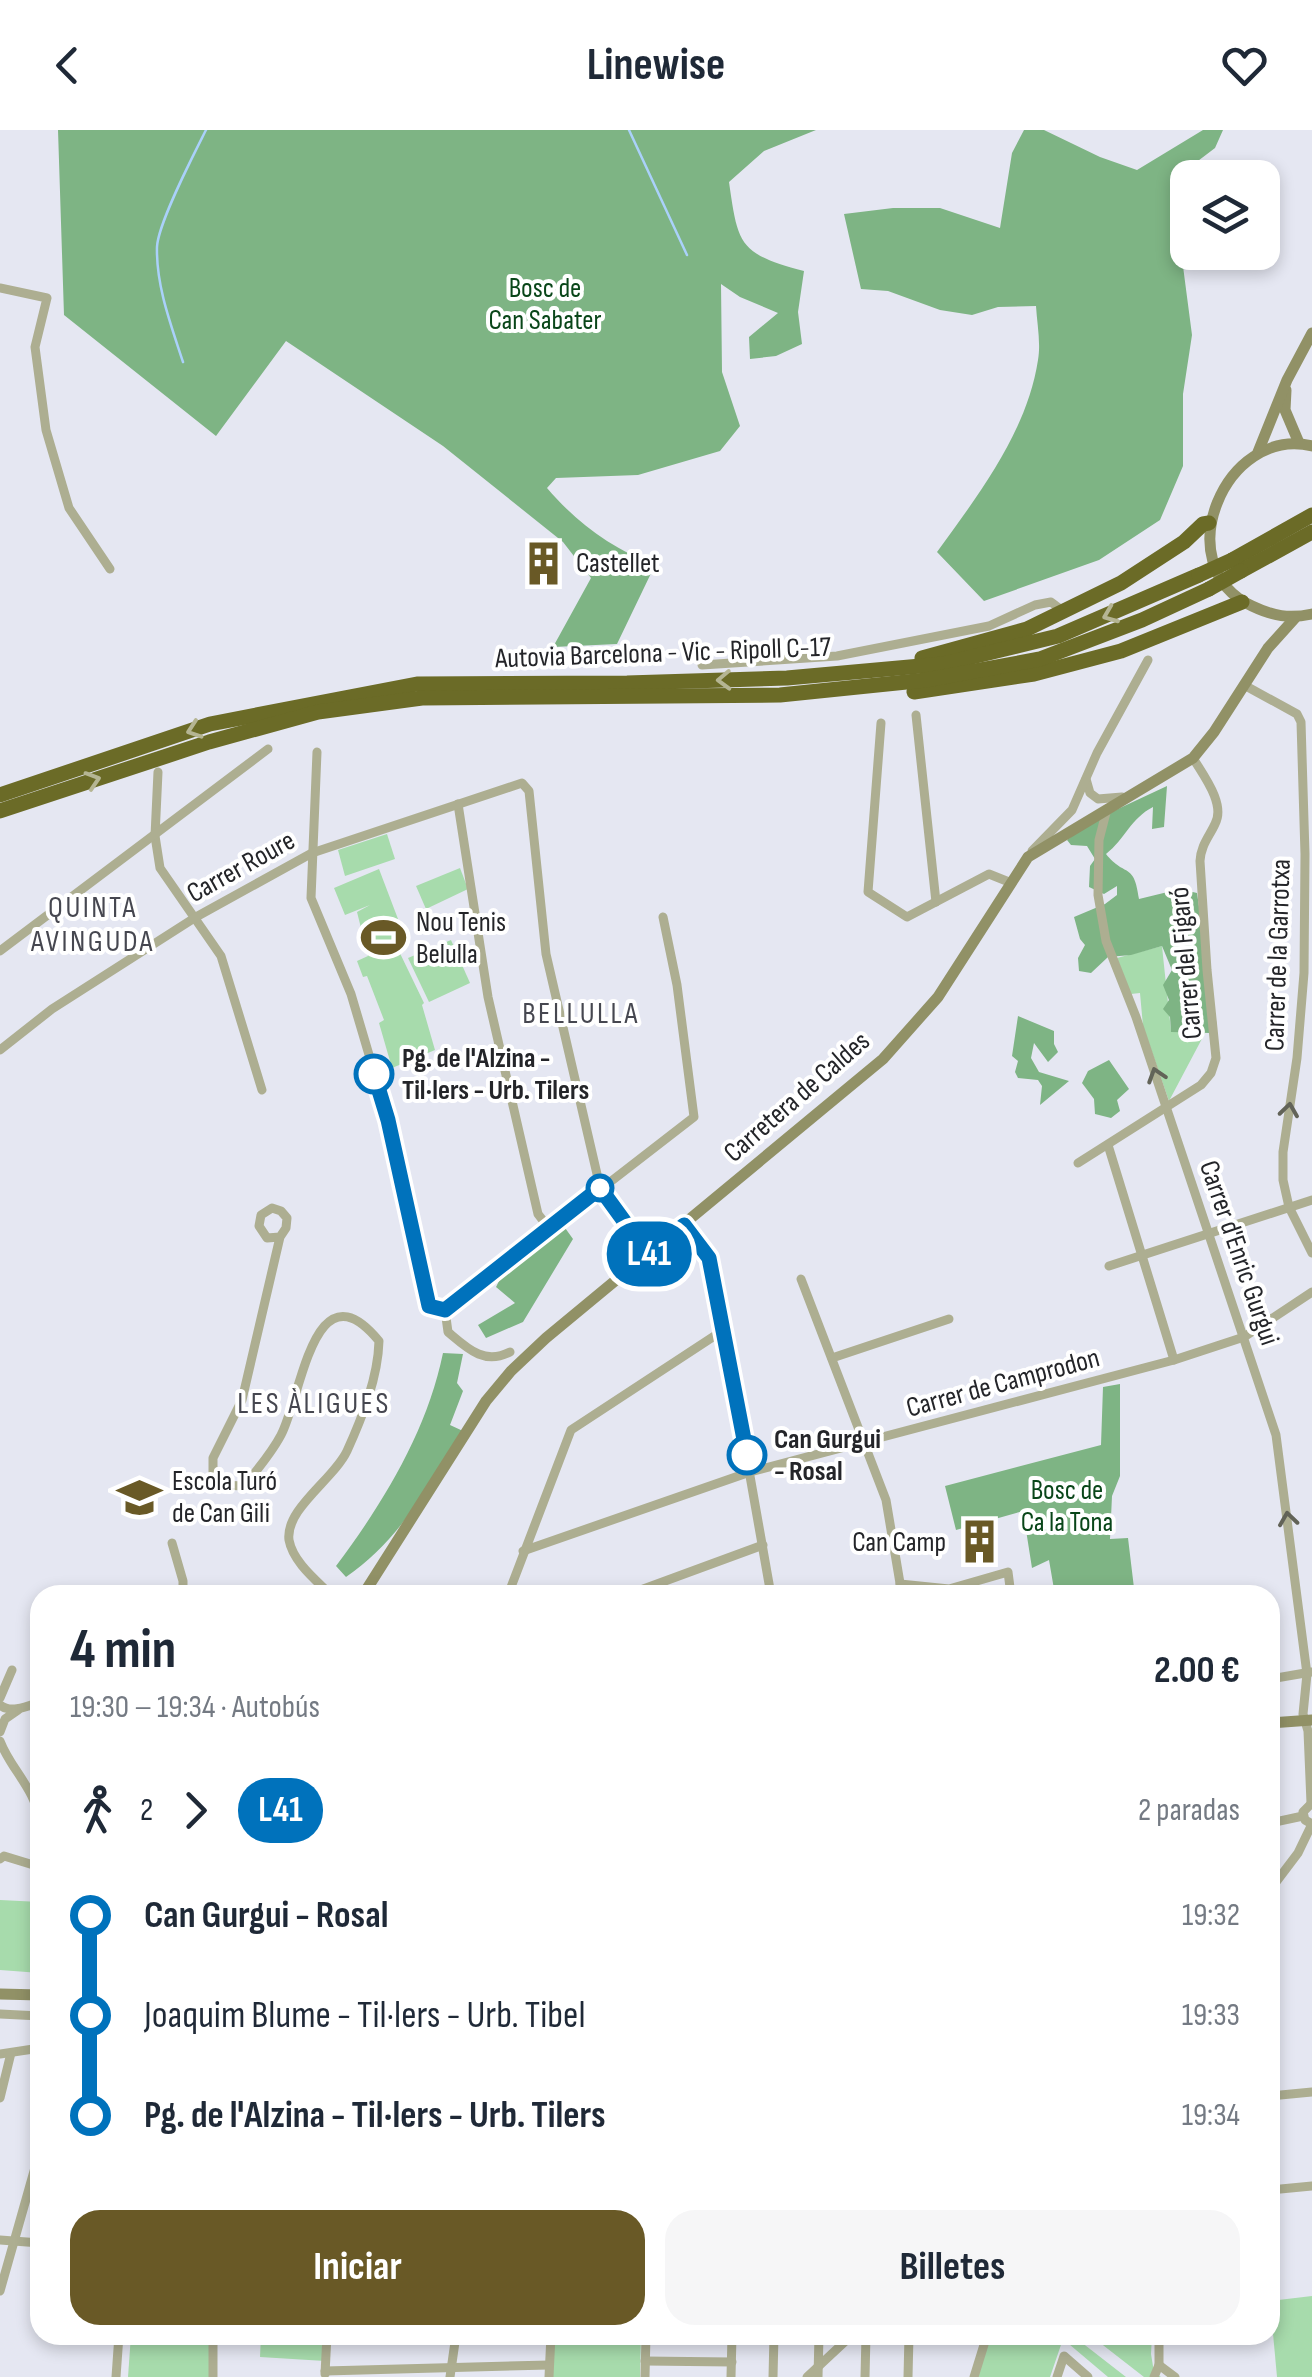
<!DOCTYPE html>
<html lang="es">
<meta charset="utf-8">
<style>
:root{--surface:#fff;--page:#f6f6f7;--text:#1f2937;--muted:#747a83;--accent:#695926}
body{margin:0;font-family:"Sofia Sans Condensed",sans-serif;background:var(--page);color:var(--text);height:100vh;display:flex;flex-direction:column;font-size:38px;white-space:nowrap}
*{box-sizing:border-box;margin:0}
p{font-size:32px;color:var(--muted)}
.icon{flex:none;width:55px;height:55px;fill:none;stroke:currentColor;stroke-width:2;stroke-linecap:round;stroke-linejoin:round}
.map{position:relative;flex:1;overflow:hidden}
.sheet{position:absolute;left:30px;top:1455px;width:1250px;height:760px;display:flex;flex-direction:column;background:var(--surface);border-radius:30px;box-shadow:0 5px 15px #0003}
.sheet>*{flex:none}
.badge{padding:0 20px;border-radius:32px;font-size:35px;line-height:65px}
.controls{position:absolute;left:1170px;top:30px;display:grid;gap:20px}
.controls a{display:grid;place-items:center;width:110px;height:110px;border-radius:20px;background:var(--surface);box-shadow:0 5px 15px #0003;font-size:50px}
.map>.badge{position:absolute;translate:-50% -50%;box-shadow:0 0 0 5px #fff}
.legs{display:flex;align-items:center;gap:15px;height:110px;padding:0 40px;font-size:32px}
.legs p{margin-inline-start:auto}
.summary{display:flex;align-items:center;justify-content:space-between;height:170px;padding:0 40px}
h1{font-size:55px;font-weight:700;line-height:75px}
.cta{display:flex;gap:20px;margin-top:auto;padding:20px 40px}
.cta a{flex:1;height:115px;border-radius:30px;background:var(--accent);color:#fff;font-size:40px;font-weight:700;line-height:115px;text-align:center}
.cta a+a{background:var(--page);color:var(--text)}
ul{padding:0 40px;list-style:none}
li{display:flex;align-items:center;gap:35px;height:100px;font-size:38px}
li i{display:grid;place-items:center;width:15px;height:100%;margin:0 12px;background:currentColor}
li i::after{content:'';width:25px;height:25px;margin:-12px;border:8px solid;border-radius:50%;background:var(--surface)}
li p{margin-inline-start:auto}
li:first-child i{background:linear-gradient(#0000 50%,currentColor 0)}
li:last-child i{background:linear-gradient(currentColor 50%,#0000 0)}
header{display:flex;justify-content:space-between;align-items:center;height:130px;padding:0 40px;background:var(--surface);font-size:45px;font-weight:700}
.map>svg:first-child{display:block}
.green{fill:#a7dbac}
.forest{fill:#7eb484}
.lines{fill:none;stroke-linecap:round;stroke-linejoin:round}
.stream{stroke:#aad1fa;stroke-width:2.5}
.street{stroke:#adae91;stroke-width:9}
.secondary{stroke:#919166;stroke-width:11}
.highway{stroke:#6b6b27;stroke-width:15}
.highway-bridge{stroke:#6b6b27;stroke-width:15}
.oneway{stroke:#b5b593}
.oneway2{stroke:#626358}
.line-1-casing{stroke:#fff;stroke-width:22}
.line-1{stroke:#0072bc;stroke-width:15}
.stop-1-dot{fill:#fff;stroke:#0072bc;stroke-width:5}
.labels{text-anchor:middle;dominant-baseline:central;stroke-width:8;stroke-linejoin:round;paint-order:stroke}
.park-label{font-size:28px;fill:#094619;stroke:#fff}
.poi-label{font-size:28px;fill:#242529;stroke:#fff;text-anchor:start}
.street-label{font-size:28px;fill:#242529;stroke:#fff}
.stop-label{font-size:28px;font-weight:bold;fill:#242529;stroke:#fff;text-anchor:start}
.neighbourhood-label{font-size:30px;letter-spacing:2.5px;fill:#464750;stroke:#fff}
</style>
<header><svg class="icon" aria-label="back" viewBox="0 0 24 24"><path d="M15 5l-7 7 7 7"/></svg>Linewise<svg class="icon" aria-label="heart" viewBox="0 0 24 24"><path d="M12 20l-8-8c-3-5 5-10 8-4 3-6 11-1 8 4z"/></svg></header>
<div class="map">
<svg width="1312" height="2247" viewBox="0 0 1312 2247">
<rect width="100%" height="100%" fill="#e5e7f2"/>
<!-- green -->
<g class="green">
<path d="M387,704L395,729L345,746L338,720Z"/>
<path d="M460,738L468,759L426,779L416,756Z"/>
<path d="M379,739L406,810L396,815L424,873L422,875L435,920L392,938L379,893L384,890L367,846L363,847L357,831L368,826L357,782L370,775L345,785L334,758Z"/>
<path d="M451,810L470,853L429,872L408,828Z"/>
<path d="M1162,816C1165,846 1168,871 1171,901L1205,903L1169,971L1143,896L1140,863L1131,864L1117,828Z"/>
<path d="M0,1770L40,1772V1843L0,1840Z"/>
<path d="M1312,2166V2247H1277L1270,2171Z"/>
<path d="M131,2205H211L209,2247H128Z"/>
<path d="M261,2205H327L325,2231L260,2227Z"/>
<path d="M551,2205H641L640,2247H549Z"/>
<path d="M990,2205H1072L1126,2247H1108L1063,2209L1050,2247H978Z"/>
<path d="M1090,2205H1152L1151,2224L1154,2242L1161,2247H1144Z"/>
</g>
<!-- forest -->
<g class="forest">
<path d="M58,0H816L764,21L729,52C738,115 739,124 804,141L798,182L802,214L776,226L750,229L749,207L778,183L740,167L721,154L722,242L740,296L720,321L638,345L556,348L547,358C576,392 612,419 655,435L617,514L553,517L591,448L563,412L443,316L286,211L216,306L64,185Z"/>
<path d="M1024,0H1044L1100,27L1137,40L1203,0H1223L1215,18L1190,37L1188,48L1181,121L1192,205L1183,264V336L1160,390L1099,430L984,471L937,422C979,364 1027,302 1038,230C1041,213 1037,193 1036,176L998,177L972,185L940,180L888,161L861,159L844,84L893,78H940L1000,98L1012,23Z"/>
<path d="M1167,656L1164,697L1152,699L1153,677C1131,688 1125,709 1106,724C1125,748 1134,731 1139,769L1180,759L1197,763L1217,897L1210,903L1171,902L1170,887L1163,879L1169,870L1163,855L1172,840L1162,816L1131,825L1108,827L1091,843L1079,841L1078,828L1085,815L1080,809L1074,787L1105,774L1117,765V756L1104,764L1089,757L1090,736L1095,729L1087,716L1071,715L1067,710L1090,692Z"/>
<path d="M1018,886L1054,901V914L1058,922L1048,932L1034,913L1031,928L1039,942L1069,951L1040,975L1042,956L1038,950L1018,948L1015,942L1018,931L1012,926Z"/>
<path d="M1109,930L1129,959L1117,970L1120,981L1111,988L1095,984L1094,969L1082,953L1088,941Z"/>
<path d="M563,1095L573,1109L523,1192L486,1208L478,1195L515,1173L496,1157L501,1147Z"/>
<path d="M443,1223L463,1224L457,1253L463,1261L450,1295L463,1301C430,1354 399,1411 346,1447L336,1436C384,1372 427,1301 443,1223Z"/>
<path d="M1120,1254V1346L1112,1366L1110,1409L1128,1408L1134,1458L1142,1465H1055L1049,1430L1032,1438L1023,1381L956,1400L945,1356L1101,1315L1103,1257Z"/>
</g>
<g class="lines">
<!-- stream -->
<g class="stream">
<path d="M629,0L687,125"/>
<path d="M183,232C171,195 156,156 157,117C158,93 194,24 206,0"/>
</g>
<!-- street -->
<g class="street">
<path d="M0,158L47,168L35,217L46,300L69,378L110,439"/>
<path d="M702,535L837,526L989,496L1035,475L1051,472L1063,481"/>
<path d="M1244,555L1297,584L1301,592L1305,724L1304,843L1297,928L1283,1022V1050L1289,1077L1312,1123"/>
<path d="M916,585L936,772"/>
<path d="M881,593L868,762L907,787L989,744L1009,752"/>
<path d="M317,622L311,768L351,864L388,989L429,1176L445,1180"/>
<path d="M158,642L155,706L160,738L221,826L262,960"/>
<path d="M1086,649L1090,663L1098,669L1122,667"/>
<path d="M458,674L488,867L538,1084L548,1097"/>
<path d="M1107,679L1099,710L1098,765L1106,811L1136,887L1276,1305L1307,1544L1303,1584L1308,1601L1311,1673"/>
<path d="M1032,721L1072,680L1097,623L1148,530"/>
<path d="M0,821L268,619"/>
<path d="M0,920L52,879L196,787L312,723L522,653L529,661L546,824L600,1057L648,1124"/>
<path d="M1108,1015L1174,1230"/>
<path d="M1078,1033L1201,955L1211,943L1216,928L1207,840L1200,731C1201,715 1209,707 1215,694C1226,674 1203,645 1193,628"/>
<path d="M684,1095L704,1117L717,1159L771,1465"/>
<path d="M280,1107L267,1108L259,1096L261,1085L272,1078L281,1081L287,1088L286,1098L280,1107L242,1270L213,1328V1345L221,1355L244,1356C257,1340 271,1324 281,1305C302,1265 314,1132 379,1211C378,1248 362,1288 347,1321C334,1349 285,1379 289,1410C293,1432 316,1450 331,1465"/>
<path d="M1109,1136L1312,1070"/>
<path d="M801,1149L886,1370L902,1465"/>
<path d="M445,1180L694,987L677,855L663,787"/>
<path d="M445,1180L448,1202C468,1219 484,1235 510,1222"/>
<path d="M832,1228L949,1189"/>
<path d="M172,1413L183,1451V1465"/>
<path d="M523,1421L750,1342L1174,1230L1244,1207L1312,1162"/>
<path d="M900,1454L949,1459L1008,1442L1011,1465"/>
<path d="M508,1465L571,1300L725,1199"/>
<path d="M627,1465L763,1415"/>
<path d="M1270,1549L1311,1542"/>
<path d="M0,1568L12,1540"/>
<path d="M0,1575C11,1584 28,1576 40,1572"/>
<path d="M0,1602L5,1589L18,1580"/>
<path d="M0,1611C11,1640 36,1659 40,1693"/>
<path d="M1270,1693L1303,1686"/>
<path d="M0,1729L4,1726L40,1737"/>
<path d="M1270,1760L1298,1723L1312,1694L1305,1690L1303,1682L1312,1673"/>
<path d="M0,1884L40,1886"/>
<path d="M0,1924L40,1918"/>
<path d="M1270,1966L1312,1962"/>
<path d="M0,1968L11,1923"/>
<path d="M1270,2060L1312,2056"/>
<path d="M0,2110L40,2113"/>
<path d="M0,2161L40,2020"/>
<path d="M645,2231L732,2232"/>
<path d="M1159,2235L1175,2247"/>
<path d="M325,2241L549,2235"/>
<path d="M325,2244L327,2205"/>
<path d="M116,2247L119,2205"/>
<path d="M213,2247V2205"/>
<path d="M450,2247L456,2205"/>
<path d="M549,2247L551,2205"/>
<path d="M645,2247L646,2205"/>
<path d="M731,2247L732,2205"/>
<path d="M773,2247L774,2205"/>
<path d="M807,2247L852,2205"/>
<path d="M818,2247L819,2205"/>
<path d="M865,2247L866,2205"/>
<path d="M908,2247L909,2205"/>
<path d="M974,2247L987,2205"/>
<path d="M1057,2247L1064,2226L1088,2247"/>
<path d="M1154,2247L1159,2235V2205"/>
</g>
<!-- secondary -->
<g class="secondary">
<path d="M1286,260L1285,280L1299,313"/>
<path d="M1312,316C1225,295 1166,436 1252,476C1273,486 1289,489 1312,484"/>
<path d="M1258,322L1287,250L1312,203"/>
<path d="M363,1465L486,1271L511,1241L546,1208L883,929L938,867L1028,727L1193,628L1214,602L1268,518L1295,488"/>
<path d="M1270,1593L1312,1590"/>
<path d="M0,1864L40,1865"/>
</g>
<!-- highway -->
<g class="highway">
<path d="M1232,430L1312,385"/>
<path d="M1241,441L1312,402"/>
<path d="M922,528L1027,499L1121,453L1184,412L1203,394L1209,393"/>
<path d="M914,562L1034,544L1121,521L1242,472"/>
<path d="M0,665L210,594L417,554L627,553L787,548L943,534L1058,506L1199,445"/>
<path d="M0,681L209,612L318,582L422,568L780,565L926,550L1040,529L1142,490L1209,459"/>
</g>
<!-- highway-bridge -->
<g class="highway-bridge">
<path d="M1199,445L1232,430"/>
<path d="M1209,459L1241,441"/>
</g>
</g>
<!-- one-way arrows -->
<defs><path id="oneway-chevron" d="M-2-3.5L2.5 0L-2 3.5" fill="none" stroke-width="1.6" stroke-linecap="round" stroke-linejoin="round" transform="scale(2.5)"/></defs>
<g class="oneway">
<use href="#oneway-chevron" transform="translate(1110 485) rotate(158)"/>
<use href="#oneway-chevron" transform="translate(724 550) rotate(178)"/>
<use href="#oneway-chevron" transform="translate(194 600) rotate(161)"/>
<use href="#oneway-chevron" transform="translate(93 650) rotate(-18)"/>
</g>
<g class="oneway2">
<use href="#oneway-chevron" transform="translate(1156 945) rotate(-108)"/>
<use href="#oneway-chevron" transform="translate(1289 980) rotate(-82)"/>
<use href="#oneway-chevron" transform="translate(1288 1389) rotate(-98)"/>
</g>
<g class="lines">
<defs>
<path id="line-1" d="M374,944L388,990L429,1176L445,1180L600,1058L648,1124L684,1095L709,1128L747,1325"/>
</defs>
<!-- line-1 casing -->
<use href="#line-1" class="line-1-casing"/>
<!-- line-1 -->
<use href="#line-1" class="line-1"/>
</g>
<!-- icons -->
<defs>
<symbol id="building-bare" viewBox="-9 -9 18 18"><path d="M-4-6H4V6H1V3H-1V6H-4ZM-2.5-4.3h1.7v1.8h-1.7ZM.8-4.3h1.7v1.8H.8ZM-2.5-1h1.7V.8h-1.7ZM.8-1h1.7V.8H.8Z" fill="#695926" stroke="#fff" stroke-width="2.5" paint-order="stroke"/></symbol>
<symbol id="stadium-bare" viewBox="-9 -9 18 18"><path d="M0-5a6.5 5 0 1 0 0 10a6.5 5 0 1 0 0-10ZM-3.5-1.8h7v3.6h-7Z" fill="#695926" stroke="#fff" stroke-width="2.5" paint-order="stroke"/></symbol>
<symbol id="school-bare" viewBox="-9 -9 18 18"><path d="M0-5L7-2L0 1L-7-2ZM-4 1L0 2.5L4 1V4Q0 6-4 4Z" fill="#695926" stroke="#fff" stroke-width="2.5" paint-order="stroke"/></symbol>
</defs>
<g fill-rule="evenodd">
<use href="#building-bare" x="512" y="402" width="63" height="63"/>
<use href="#stadium-bare" x="352" y="776" width="63" height="63"/>
<use href="#school-bare" x="108" y="1336" width="63" height="63"/>
<use href="#building-bare" x="948" y="1380" width="63" height="63"/>
</g>
<!-- markers -->
<g class="stop-1-dot">
<circle cx="374" cy="944" r="18"/>
<circle cx="600" cy="1058" r="12"/>
<circle cx="747" cy="1325" r="18"/>
</g>
<g class="labels">
<!-- park labels -->
<g class="park-label">
<text x="545" y="158">Bosc de<tspan x="545" dy="32">Can Sabater</tspan></text>
<text x="1067" y="1360">Bosc de<tspan x="1067" dy="32">Ca la Tona</tspan></text>
</g>
<!-- poi labels -->
<g class="poi-label">
<text x="576" y="433">Castellet</text>
<text x="416" y="792">Nou Tenis<tspan x="416" dy="32">Belulla</tspan></text>
<text x="172" y="1351">Escola Turó<tspan x="172" dy="32">de Can Gili</tspan></text>
<text x="946" y="1412" text-anchor="end">Can Camp</text>
</g>
<!-- street labels -->
<g class="street-label">
<text transform="translate(663 523) rotate(-2)">Autovia Barcelona - Vic - Ripoll C-17</text>
<text transform="translate(241 737) rotate(-29)">Carrer Roure</text>
<text transform="translate(1278 825) rotate(-88)">Carrer de la Garrotxa</text>
<text transform="translate(1186 833) rotate(-95)">Carrer del Figaró</text>
<text transform="translate(797 967) rotate(-41)">Carretera de Caldes</text>
<text transform="translate(1239 1123) rotate(71)">Carrer d'Enric Gurgui</text>
<text transform="translate(1003 1253) rotate(-15)">Carrer de Camprodon</text>
</g>
<!-- stop labels -->
<g class="stop-label">
<text x="402" y="928">Pg. de l'Alzina -<tspan x="402" dy="32">Til·lers - Urb. Tilers</tspan></text>
<text x="774" y="1309">Can Gurgui<tspan x="774" dy="32">- Rosal</tspan></text>
</g>
<!-- neighbourhood labels -->
<g class="neighbourhood-label">
<text x="93" y="778">QUINTA<tspan x="93" dy="34">AVINGUDA</tspan></text>
<text x="581" y="884">BELLULLA</text>
<text x="314" y="1274">LES ÀLIGUES</text>
</g>
</g>
</svg>
<div class="controls">
<a><svg class="icon" aria-label="layers" viewBox="0 0 24 24"><path d="M12 4l9 5-9 5-9-5zM3 14l9 5 9-5"/></svg></a>
</div>
<b class="badge" style="left:649px;top:1124px;background:#0072bc;color:#fff">L41</b>
<section class="sheet">
<div class="summary"><div><h1>4 min</h1><p>19:30 – 19:34 · Autobús</p></div><b>2.00 €</b></div>
<div class="legs"><svg class="icon" aria-label="walk" viewBox="0 0 24 24"><circle cx="13" cy="4" r="2"/><path d="M13 8l-2 6 4 7M11 14l-3 7M7 12l3-4h3l4 4"/></svg>2<svg class="icon" aria-label="forward" viewBox="0 0 24 24"><path d="M9 5l7 7-7 7"/></svg><b class="badge" style="background:#0072bc;color:#fff">L41</b><p>2 paradas</p></div>
<ul>
<li><i style="color:#0072bc"></i><b>Can Gurgui - Rosal</b><p>19:32</p></li>
<li><i style="color:#0072bc"></i><span>Joaquim Blume - Til·lers - Urb. Tibel</span><p>19:33</p></li>
<li><i style="color:#0072bc"></i><b>Pg. de l'Alzina - Til·lers - Urb. Tilers</b><p>19:34</p></li>
</ul>
<div class="cta"><a>Iniciar</a><a>Billetes</a></div>
</section>
</div>
